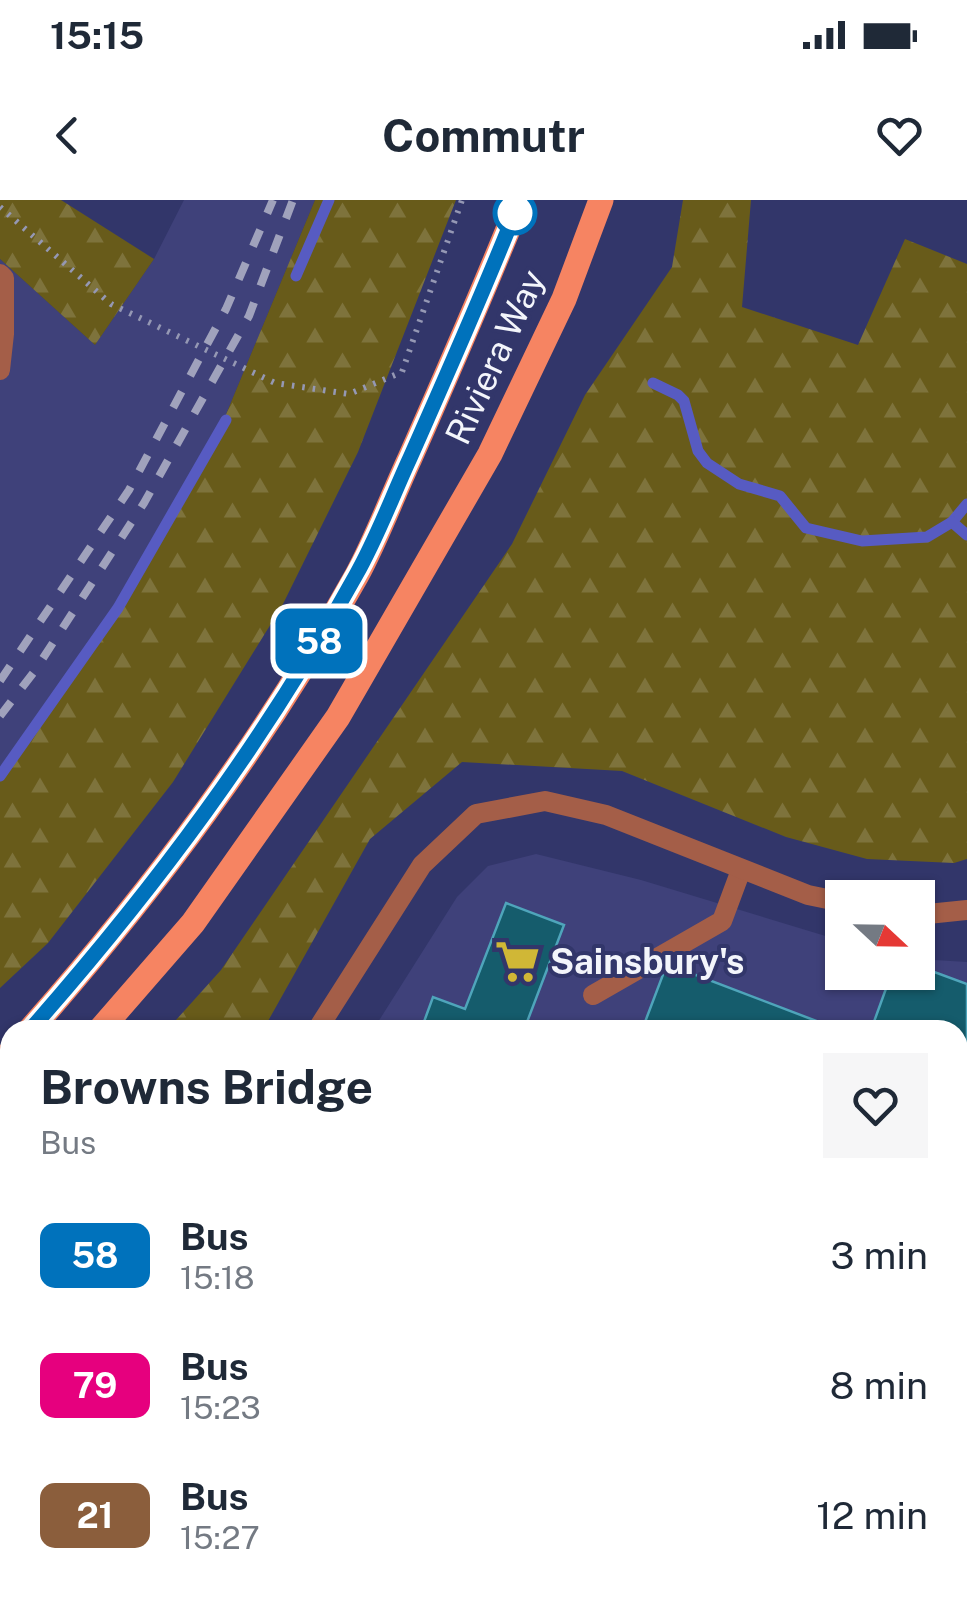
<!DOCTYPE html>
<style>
:root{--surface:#fff;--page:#f6f6f7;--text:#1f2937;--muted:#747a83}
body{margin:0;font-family:"Public Sans",sans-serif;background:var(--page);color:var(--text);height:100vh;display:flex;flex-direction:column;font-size:38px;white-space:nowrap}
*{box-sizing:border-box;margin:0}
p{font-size:32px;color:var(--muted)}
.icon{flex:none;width:55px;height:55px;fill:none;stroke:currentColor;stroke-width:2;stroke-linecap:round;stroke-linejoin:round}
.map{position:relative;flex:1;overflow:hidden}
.side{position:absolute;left:0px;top:820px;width:968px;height:582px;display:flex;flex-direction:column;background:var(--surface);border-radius:30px 30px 0 0;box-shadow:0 2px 8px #0004}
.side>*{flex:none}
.badge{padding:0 20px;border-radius:15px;font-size:35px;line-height:65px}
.needle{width:65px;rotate:112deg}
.buttons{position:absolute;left:825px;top:680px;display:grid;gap:20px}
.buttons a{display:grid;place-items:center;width:110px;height:110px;border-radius:0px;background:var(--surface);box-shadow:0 2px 8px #0004;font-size:50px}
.map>.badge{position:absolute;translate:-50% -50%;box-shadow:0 0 0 5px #fff}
.round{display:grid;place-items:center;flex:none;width:105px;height:105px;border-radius:0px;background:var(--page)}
.overview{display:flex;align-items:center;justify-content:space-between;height:170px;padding:0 40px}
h1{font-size:48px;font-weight:700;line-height:75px}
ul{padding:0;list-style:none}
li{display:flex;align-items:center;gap:30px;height:130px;padding:0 40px}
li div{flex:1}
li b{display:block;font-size:38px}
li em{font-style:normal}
li .badge{min-width:110px;font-weight:700;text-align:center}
.status{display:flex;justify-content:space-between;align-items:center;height:70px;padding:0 50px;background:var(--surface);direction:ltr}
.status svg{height:28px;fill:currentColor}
header{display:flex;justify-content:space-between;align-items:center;height:130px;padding:0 40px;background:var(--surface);font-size:45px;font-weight:700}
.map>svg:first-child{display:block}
.built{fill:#3f417a}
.forest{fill:url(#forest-firs)}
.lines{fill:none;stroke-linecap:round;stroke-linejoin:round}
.stream{stroke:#575bc2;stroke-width:11}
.building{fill:#155c6c;stroke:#4fa5bb;stroke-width:2.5}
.path{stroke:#9598b4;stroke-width:6;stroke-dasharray:2.5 8;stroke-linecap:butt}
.service{stroke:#a45e48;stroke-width:20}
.primary{stroke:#f68462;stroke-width:25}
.rail{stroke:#a0a2bc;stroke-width:8;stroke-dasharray:18 18;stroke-linecap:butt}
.line-casing{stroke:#fff;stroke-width:22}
.line{stroke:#0072bc;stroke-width:15}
.stop-dot{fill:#fff;stroke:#0072bc;stroke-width:5}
.labels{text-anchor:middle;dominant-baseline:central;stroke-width:8;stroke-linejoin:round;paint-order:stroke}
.street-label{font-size:35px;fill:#f3f5fb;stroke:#32366a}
.poi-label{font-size:35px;font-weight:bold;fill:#f3f5fb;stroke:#32366a;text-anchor:start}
</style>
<div class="status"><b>15:15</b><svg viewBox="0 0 49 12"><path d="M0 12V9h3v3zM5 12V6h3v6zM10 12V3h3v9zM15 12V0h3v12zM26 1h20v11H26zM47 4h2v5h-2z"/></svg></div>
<header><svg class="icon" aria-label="back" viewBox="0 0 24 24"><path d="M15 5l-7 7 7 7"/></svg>Commutr<svg class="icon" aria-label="heart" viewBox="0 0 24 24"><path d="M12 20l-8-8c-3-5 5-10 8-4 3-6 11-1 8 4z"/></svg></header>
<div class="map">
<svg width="967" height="1401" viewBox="0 0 967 1401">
<defs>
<pattern id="forest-firs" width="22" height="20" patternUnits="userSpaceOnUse" patternTransform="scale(2.5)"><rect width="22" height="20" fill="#685b1a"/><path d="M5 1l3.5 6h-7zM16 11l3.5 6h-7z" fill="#7e733c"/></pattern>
</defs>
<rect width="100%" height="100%" fill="#32366a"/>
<!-- built -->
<g class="built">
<path d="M184,0H315L222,224L104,423L49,507L0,570V59L95,145L154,59Z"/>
<path d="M536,654L641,680L842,741V772H918V759L967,762V1401H635L614,1393L958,1392V830H373L457,697L488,666Z"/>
<path d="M10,1348V1392L167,1393L176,1401H0V1362Z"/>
</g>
<!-- forest -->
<g class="forest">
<path d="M0,0H61L154,59L95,145L0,59Z"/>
<path d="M315,0H456L358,252L282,406L173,582L48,743L0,788V570L49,507L104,423L222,224Z"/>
<path d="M683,0H751L742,107L858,145L905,39L967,64V659L954,663L867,659L786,637L622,571L462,562L370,639L263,830H167L221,770L512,344L585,195L672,67Z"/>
<path d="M10,1000V1233L0,1248V1010Z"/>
<path d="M614,1393L635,1401H200L191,1393Z"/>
</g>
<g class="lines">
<!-- stream -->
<g class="stream">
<path d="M296,76L329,0"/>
<path d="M653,183L678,195L684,201L698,251L707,263L739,284L780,296L806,328L862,341L927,337L952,322L967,304"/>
<path d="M952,322L967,335"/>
<path d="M0,576L118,408L226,220"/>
</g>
</g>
<!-- building -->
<g class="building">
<path d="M506,703L564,725L524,830H421L433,797L465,809Z"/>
<path d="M667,764L840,830H642Z"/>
<path d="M918,766L967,784V851L958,876V830H871L892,772H918Z"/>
</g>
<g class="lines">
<!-- path -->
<g class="path">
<path d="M0,7L111,104L275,183L349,194L402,172L462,0"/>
<path d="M958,1120L967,1124"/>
</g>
<!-- service -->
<g class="service">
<path d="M0,74L4,78V134L0,170"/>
<path d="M918,715L967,710"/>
<path d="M593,795L722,721L741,670"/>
<path d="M317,830L422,665L476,614L545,601L606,615L808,695L842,702"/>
<path d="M0,1362L10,1348"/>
</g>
<!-- primary -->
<g class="primary">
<path d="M30,830C156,687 264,542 357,375C377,338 392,297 410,258C448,172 485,87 520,0"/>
<path d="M100,830L193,723L338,517L490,254L564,99L601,0"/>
<path d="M0,863L10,853"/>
<path d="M0,938L10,927"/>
</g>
<!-- rail -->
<g class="rail">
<path d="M0,481L129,290L226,109L273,0"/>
<path d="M0,516L34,472L144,303L249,116L293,0"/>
</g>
</g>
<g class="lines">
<defs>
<path id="line" d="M30,830C156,687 264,542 356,375C377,338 392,297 410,258C448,172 486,87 520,0"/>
</defs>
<!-- line casing -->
<use href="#line" class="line-casing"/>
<!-- line -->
<use href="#line" class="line"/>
</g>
<!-- icons -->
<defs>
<symbol id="supermarket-bare" viewBox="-9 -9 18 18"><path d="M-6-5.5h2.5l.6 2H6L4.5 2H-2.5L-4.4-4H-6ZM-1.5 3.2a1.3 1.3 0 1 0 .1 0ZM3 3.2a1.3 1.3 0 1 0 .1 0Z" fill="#d0b736" stroke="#32366a" stroke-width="2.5" paint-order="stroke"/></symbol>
</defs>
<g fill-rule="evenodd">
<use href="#supermarket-bare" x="486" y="730" width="63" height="63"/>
</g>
<!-- markers -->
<circle class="stop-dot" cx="515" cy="13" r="20"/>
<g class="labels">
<!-- street labels -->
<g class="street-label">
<text transform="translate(495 157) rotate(-65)">Riviera Way</text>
</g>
<!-- poi labels -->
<g class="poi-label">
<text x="550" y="761">Sainsbury's</text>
</g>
</g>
</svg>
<div class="buttons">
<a><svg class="needle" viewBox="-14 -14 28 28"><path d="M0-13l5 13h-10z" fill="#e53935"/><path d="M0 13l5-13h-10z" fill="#747a83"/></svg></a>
</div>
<b class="badge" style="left:319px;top:441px;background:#0072bc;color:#fff">58</b>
<section class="side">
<div class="overview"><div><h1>Browns Bridge</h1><p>Bus</p></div><a class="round"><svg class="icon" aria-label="heart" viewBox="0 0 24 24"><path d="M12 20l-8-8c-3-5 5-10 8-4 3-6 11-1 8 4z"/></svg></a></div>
<ul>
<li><span class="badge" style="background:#0072bc;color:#fff">58</span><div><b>Bus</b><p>15:18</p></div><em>3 min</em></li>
<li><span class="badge" style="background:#e6007e;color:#fff">79</span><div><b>Bus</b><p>15:23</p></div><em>8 min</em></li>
<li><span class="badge" style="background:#8b5e3c;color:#fff">21</span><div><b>Bus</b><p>15:27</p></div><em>12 min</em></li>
</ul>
</section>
</div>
